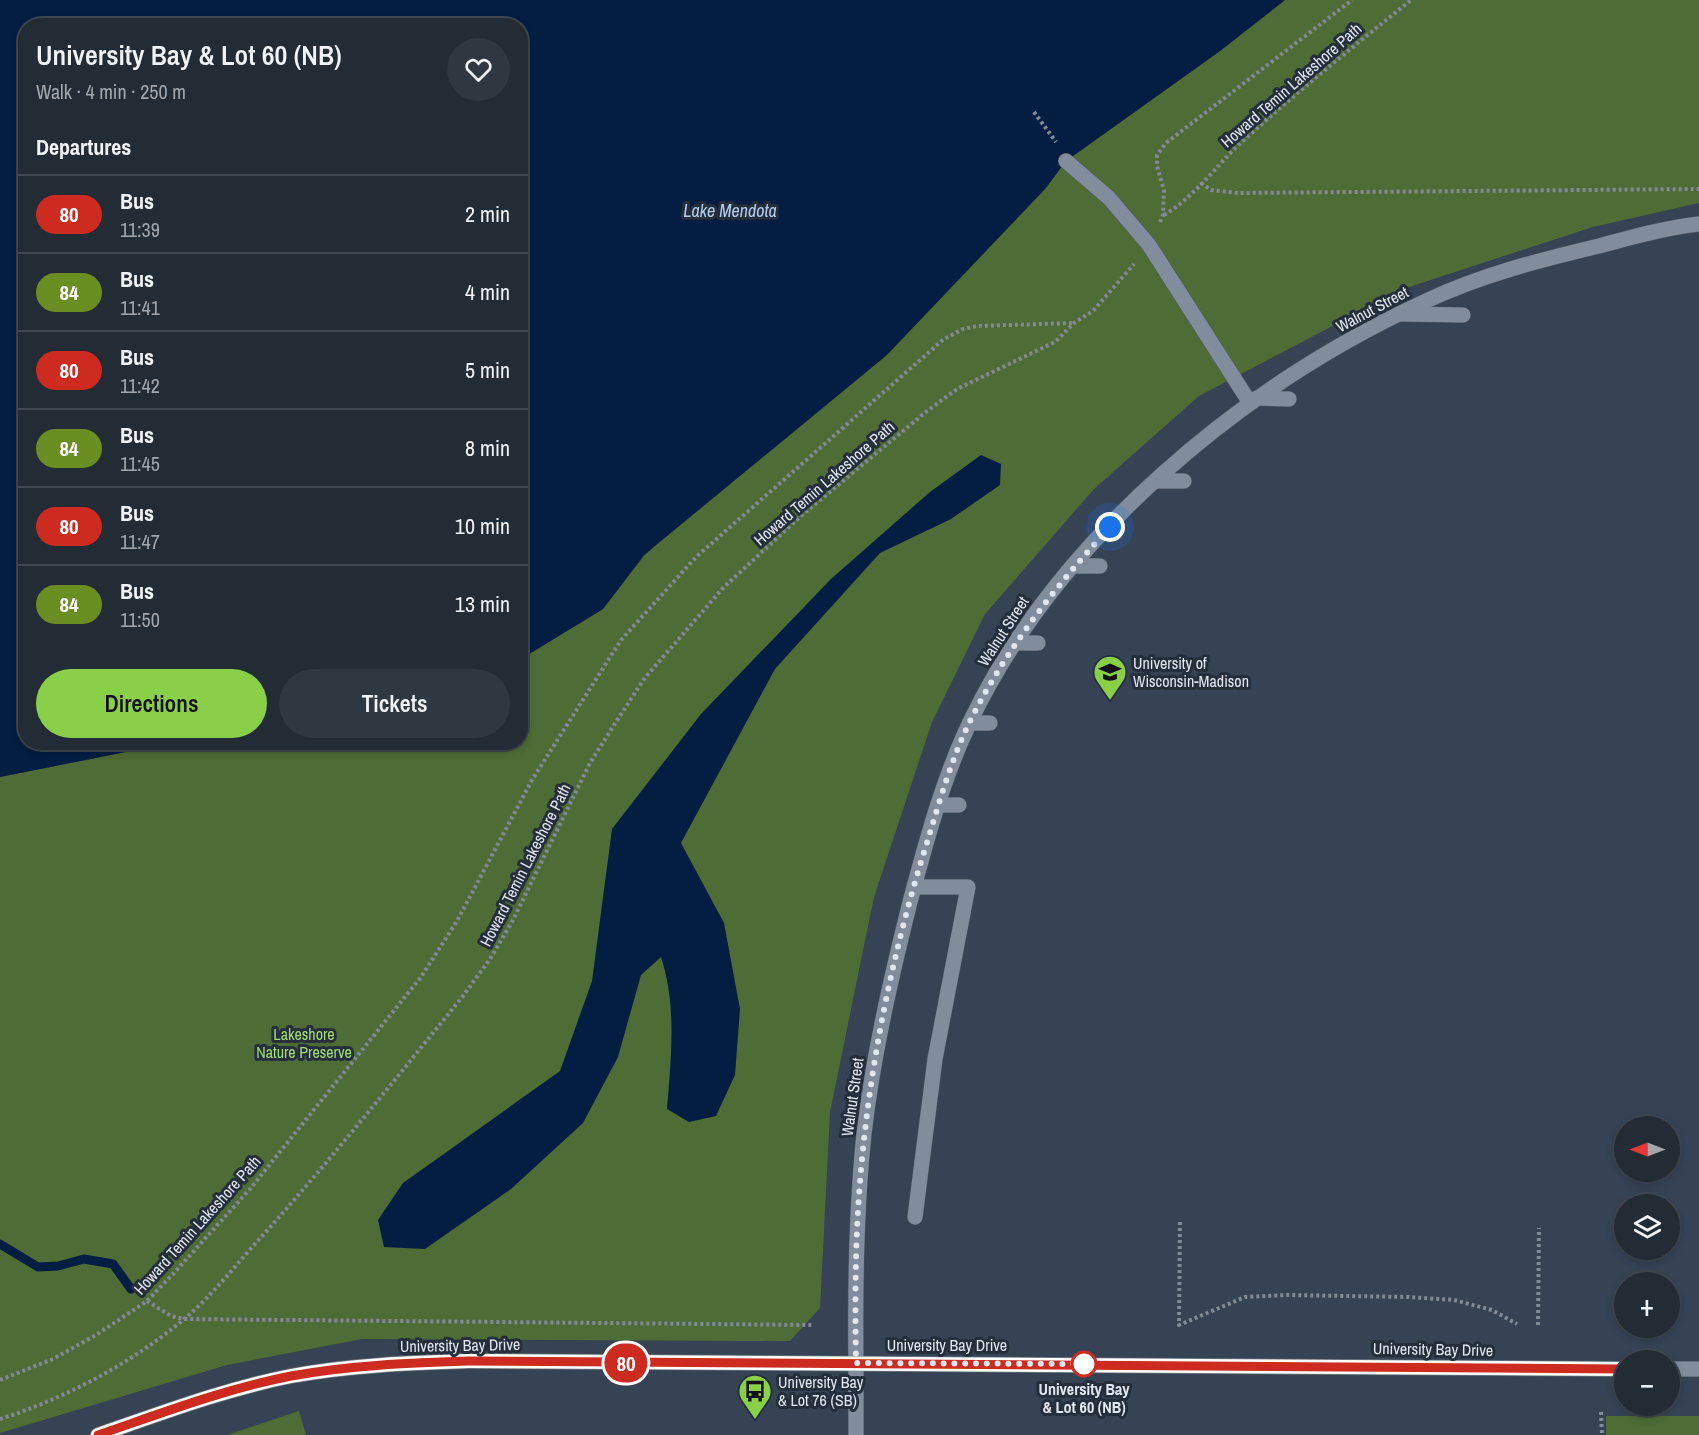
<!DOCTYPE html>
<meta charset="utf-8">
<style>
:root{--surface:#232b34;--page:#2f3740;--text:#f1f3f6;--muted:#a3a7ac;--line:#40474f;--accent:#89cf48}
body{margin:0;font-family:"Archivo Narrow",sans-serif;background:var(--page);color:var(--text);height:100vh;display:flex;flex-direction:column;font-size:22px;white-space:nowrap}
*{box-sizing:border-box;margin:0}
p{font-size:20px;color:var(--muted)}
.icon{flex:none;width:33px;height:33px;fill:none;stroke:currentColor;stroke-width:2;stroke-linecap:round;stroke-linejoin:round}
.map{position:relative;flex:1;overflow:hidden}
.details{position:absolute;left:18px;top:18px;width:510px;height:732px;display:flex;flex-direction:column;background:var(--surface);border-radius:24px;box-shadow:0 3px 9px #0003,0 0 0 2px var(--line)}
.details>*{flex:none}
.badge{padding:0 12px;border-radius:20px;font-size:21px;line-height:39px}
.needle{width:39px;rotate:270deg}
.fabs{position:absolute;left:1614px;top:1116px;display:grid;gap:12px}
.fabs a{display:grid;place-items:center;width:66px;height:66px;border-radius:50%;background:var(--surface);box-shadow:0 3px 9px #0003,0 0 0 2px var(--line);font-size:30px}
.you{position:absolute;width:30px;height:30px;margin:-15px;border:4px solid #fff;border-radius:50%;background:#1a73e8;box-shadow:0 0 0 9px #1a73e833}
.map>.badge{position:absolute;translate:-50% -50%;box-shadow:0 0 0 3px #fff}
h2{padding:0 18px;font-size:22px;line-height:54px}
.round{display:grid;place-items:center;flex:none;width:63px;height:63px;border-radius:32px;background:var(--page)}
.summary{display:flex;align-items:center;justify-content:space-between;height:102px;padding:0 18px}
h1{font-size:28px;font-weight:600;line-height:45px}
.cta{display:flex;gap:12px;margin-top:auto;padding:12px 18px}
.cta a{flex:1;height:69px;border-radius:36px;background:var(--accent);color:#111;font-size:24px;font-weight:600;line-height:69px;text-align:center}
.cta a+a{background:var(--page);color:var(--text)}
ul{padding:0;list-style:none}
li{display:flex;align-items:center;gap:18px;height:78px;padding:0 18px;border-top:2px solid var(--line)}
li div{flex:1}
li b{display:block;font-size:22px}
li em{font-style:normal}
li .badge{min-width:66px;font-weight:700;text-align:center}
.map>svg:first-child{display:block}
.built{fill:#364355;fill-rule:evenodd}
.green{fill:#4e6c36}
.water{fill:#031e42}
.lines{fill:none;stroke-linecap:round;stroke-linejoin:round}
.stream{stroke:#031e42;stroke-width:9}
.lane-casing{stroke:#505863;stroke-width:16}
.secondary-casing{stroke:#505863;stroke-width:16}
.path{stroke:#818a95;stroke-width:4;stroke-dasharray:3 3;stroke-linecap:butt}
.lane{stroke:#818c9c;stroke-width:15}
.secondary{stroke:#818c9c;stroke-width:15}
.line-casing{stroke:#fff;stroke-width:14}
.line{stroke:#cd2b1f;stroke-width:9}
.walk{stroke:#e1e7f0;stroke-width:6;stroke-dasharray:0 10.8}
.stop-dot{fill:#fff;stroke:#cd2b1f;stroke-width:3}
.labels{text-anchor:middle;dominant-baseline:central;stroke-width:6;stroke-linejoin:round;paint-order:stroke}
.street-label{font-size:16px;fill:#e1e7f0;stroke:#252e3b}
.poi-label{font-size:16px;fill:#e1e7f0;stroke:#252e3b;text-anchor:start}
.park-label{font-size:16px;fill:#a1de6e;stroke:#252e3b}
.stop-label{font-size:16px;font-weight:bold;fill:#e1e7f0;stroke:#252e3b}
.water-label{font-size:18px;font-style:italic;fill:#afccf2;stroke:#252e3b}
</style>
<div class="map">
<svg width="1699" height="1435" viewBox="0 0 1699 1435">
<rect width="100%" height="100%" fill="#2f3946"/>
<!-- built -->
<path class="built" d="M1285,0H1699V1435H0V777L171,743L520,742L521,659L603,609L644,556L1220,51ZM1624,1126H1670V1172H1624ZM1624,1204H1670V1250H1624ZM1624,1282H1670V1328H1624ZM1624,1360H1670V1406H1624Z"/>
<!-- green -->
<g class="green">
<path d="M1285,0H1699V203L1593,227L1403,289L1199,396L1094,489L985,614L932,722L874,897L830,1112L820,1308L790,1341L362,1339L227,1365L0,1433V777L171,743L520,742L521,659L603,609L644,556L1066,161L1220,51Z"/>
<path d="M299,1411L306,1435H227Z"/>
<rect x="1606" y="1416" width="93" height="19"/>
</g>
<!-- water -->
<g class="water">
<path d="M0,0H1285L1220,51L1066,161L1046,188L887,355L644,555L603,609L521,659L520,26H26V742L171,743L0,777Z"/>
<path d="M981,455L1001,464L1000,485L951,519L880,553L775,669L681,843L724,923L740,1009L735,1075L716,1116L689,1122L667,1109C671,1058 677,1006 661,957L641,975L618,1057L583,1123L511,1189L425,1249L384,1247L378,1220L403,1183L560,1071L592,981L612,829L701,714L831,579L930,492Z"/>
</g>
<g class="lines">
<!-- stream -->
<path class="stream" d="M0,1244L38,1267L58,1266L84,1259L113,1264L131,1289"/>
<defs>
<g id="lane">
<path d="M1066,161L1109,198L1149,245L1250,403"/>
<path d="M1400,314L1463,315"/>
<path d="M1257,398L1289,399"/>
<path d="M1157,481H1184"/>
<path d="M1073,566H1100"/>
<path d="M1015,643H1038"/>
<path d="M970,723H990"/>
<path d="M938,805H959"/>
<path d="M914,887H968L935,1059L915,1217"/>
<path d="M856,1363V1435"/>
</g>
<g id="secondary">
<path d="M856,1363C855,1287 856,1210 864,1134C873,1056 891,978 910,902C926,842 943,778 970,722C1058,538 1243,385 1426,301C1481,275 1540,260 1599,246C1632,237 1665,228 1699,224"/>
<path d="M1670,1369H1699"/>
<path d="M98,1435C162,1413 225,1389 291,1376C350,1365 410,1363 469,1361L1624,1369"/>
</g>
</defs>
<!-- lane casing -->
<use href="#lane" class="lane-casing"/>
<!-- secondary casing -->
<use href="#secondary" class="secondary-casing"/>
<!-- path -->
<g class="path">
<path d="M1034,112L1056,142"/>
<path d="M1201,183L1211,190L1238,193L1699,189"/>
<path d="M1164,215C1195,197 1217,164 1244,140C1298,91 1354,46 1411,0"/>
<path d="M1160,222L1163,215L1164,190L1157,166V155L1166,143L1352,0"/>
<path d="M1180,1222L1179,1325L1245,1297L1287,1295L1408,1297L1454,1300L1492,1310L1517,1324"/>
<path d="M147,1301L171,1316L184,1319L812,1325"/>
<path d="M1538,1325L1539,1228"/>
<path d="M0,1380L53,1359L96,1335L147,1301L174,1273L250,1189L421,977L457,921L532,780L621,640L696,557L944,339L963,329L977,326L1074,323"/>
<path d="M1601,1412L1602,1435"/>
<path d="M0,1419C66,1398 130,1364 183,1320C213,1295 238,1262 264,1234C333,1157 398,1076 463,996L490,959L512,922L590,763L616,722L644,679L723,588L801,516L927,411L957,389L1055,342L1074,323L1093,311L1134,264"/>
</g>
<!-- lane -->
<use href="#lane" class="lane"/>
<!-- secondary -->
<use href="#secondary" class="secondary"/>
</g>
<g class="lines">
<defs>
<path id="line" d="M98,1435C162,1413 225,1389 291,1376C350,1365 410,1363 469,1361L1624,1369"/>
</defs>
<!-- line casing -->
<use href="#line" class="line-casing"/>
<!-- line -->
<use href="#line" class="line"/>
<!-- walk -->
<path class="walk" d="M1084,1364L856,1363C855,1307 855,1251 859,1196C867,1079 890,961 925,849C938,807 950,762 970,721C1007,648 1055,587 1110,527"/>
</g>
<!-- icons -->
<defs>
<symbol id="university-pin" viewBox="-11 -11 22 30"><path d="M0 17L-7.5 6A9.5 9.5 0 1 1 7.5 6Z" fill="#89cf48" stroke="#252e3b"/><path d="M0-5L7-2L0 1L-7-2ZM-4 1L0 2.5L4 1V4Q0 6-4 4Z" fill="#111"/></symbol>
<symbol id="bus-pin" viewBox="-11 -11 22 30"><path d="M0 17L-7.5 6A9.5 9.5 0 1 1 7.5 6Z" fill="#89cf48" stroke="#252e3b"/><path d="M-5-6H5V4H4V6H2V4H-2V6H-4V4H-5ZM-3.5-4V0h7V-4ZM-3.5 1.2v1.5H-2V1.2ZM2 1.2v1.5H3.5V1.2Z" fill="#111"/></symbol>
</defs>
<g fill-rule="evenodd">
<use href="#university-pin" x="1091" y="653" width="38" height="52"/>
<use href="#bus-pin" x="736" y="1372" width="38" height="52"/>
</g>
<!-- markers -->
<circle class="stop-dot" cx="1084" cy="1364" r="12"/>
<g class="labels">
<!-- street labels -->
<g class="street-label">
<text transform="translate(1291 85) rotate(-41)">Howard Temin Lakeshore Path</text>
<text transform="translate(1372 309) rotate(-28)">Walnut Street</text>
<text transform="translate(824 483) rotate(-41)">Howard Temin Lakeshore Path</text>
<text transform="translate(1003 631) rotate(-57)">Walnut Street</text>
<text transform="translate(525 865) rotate(-63)">Howard Temin Lakeshore Path</text>
<text transform="translate(852 1097) rotate(-82)">Walnut Street</text>
<text transform="translate(197 1225) rotate(-48)">Howard Temin Lakeshore Path</text>
<text transform="translate(460 1345) rotate(-1)">University Bay Drive</text>
<text x="947" y="1345">University Bay Drive</text>
<text transform="translate(1433 1349) rotate(1)">University Bay Drive</text>
</g>
<!-- poi labels -->
<g class="poi-label">
<text x="1133" y="663">University of<tspan x="1133" dy="18">Wisconsin-Madison</tspan></text>
<text x="778" y="1382">University Bay<tspan x="778" dy="18">&amp; Lot 76 (SB)</tspan></text>
</g>
<!-- park labels -->
<g class="park-label">
<text x="304" y="1034">Lakeshore<tspan x="304" dy="18">Nature Preserve</tspan></text>
</g>
<!-- stop labels -->
<g class="stop-label">
<text x="1084" y="1389">University Bay<tspan x="1084" dy="18">&amp; Lot 60 (NB)</tspan></text>
</g>
<!-- water labels -->
<g class="water-label">
<text x="730" y="210">Lake Mendota</text>
</g>
</g>
</svg>
<div class="fabs">
<a><svg class="needle" viewBox="-14 -14 28 28"><path d="M0-13l5 13h-10z" fill="#e53935"/><path d="M0 13l5-13h-10z" fill="#a3a7ac"/></svg></a>
<a><svg class="icon" aria-label="layers" viewBox="0 0 24 24"><path d="M12 4l9 5-9 5-9-5zM3 14l9 5 9-5"/></svg></a>
<a>+</a>
<a>−</a>
</div>
<div class="you" style="left:1110px;top:527px"></div>
<b class="badge" style="left:626px;top:1363px;background:#cd2b1f;color:#fff">80</b>
<section class="details">
<div class="summary"><div><h1>University Bay &amp; Lot 60 (NB)</h1><p>Walk · 4 min · 250 m</p></div><a class="round"><svg class="icon" aria-label="heart" viewBox="0 0 24 24"><path d="M12 20l-8-8c-3-5 5-10 8-4 3-6 11-1 8 4z"/></svg></a></div>
<h2>Departures</h2>
<ul>
<li><span class="badge" style="background:#cd2b1f;color:#fff">80</span><div><b>Bus</b><p>11:39</p></div><em>2 min</em></li>
<li><span class="badge" style="background:#6b8e23;color:#fff">84</span><div><b>Bus</b><p>11:41</p></div><em>4 min</em></li>
<li><span class="badge" style="background:#cd2b1f;color:#fff">80</span><div><b>Bus</b><p>11:42</p></div><em>5 min</em></li>
<li><span class="badge" style="background:#6b8e23;color:#fff">84</span><div><b>Bus</b><p>11:45</p></div><em>8 min</em></li>
<li><span class="badge" style="background:#cd2b1f;color:#fff">80</span><div><b>Bus</b><p>11:47</p></div><em>10 min</em></li>
<li><span class="badge" style="background:#6b8e23;color:#fff">84</span><div><b>Bus</b><p>11:50</p></div><em>13 min</em></li>
</ul>
<div class="cta"><a>Directions</a><a>Tickets</a></div>
</section>
</div>
